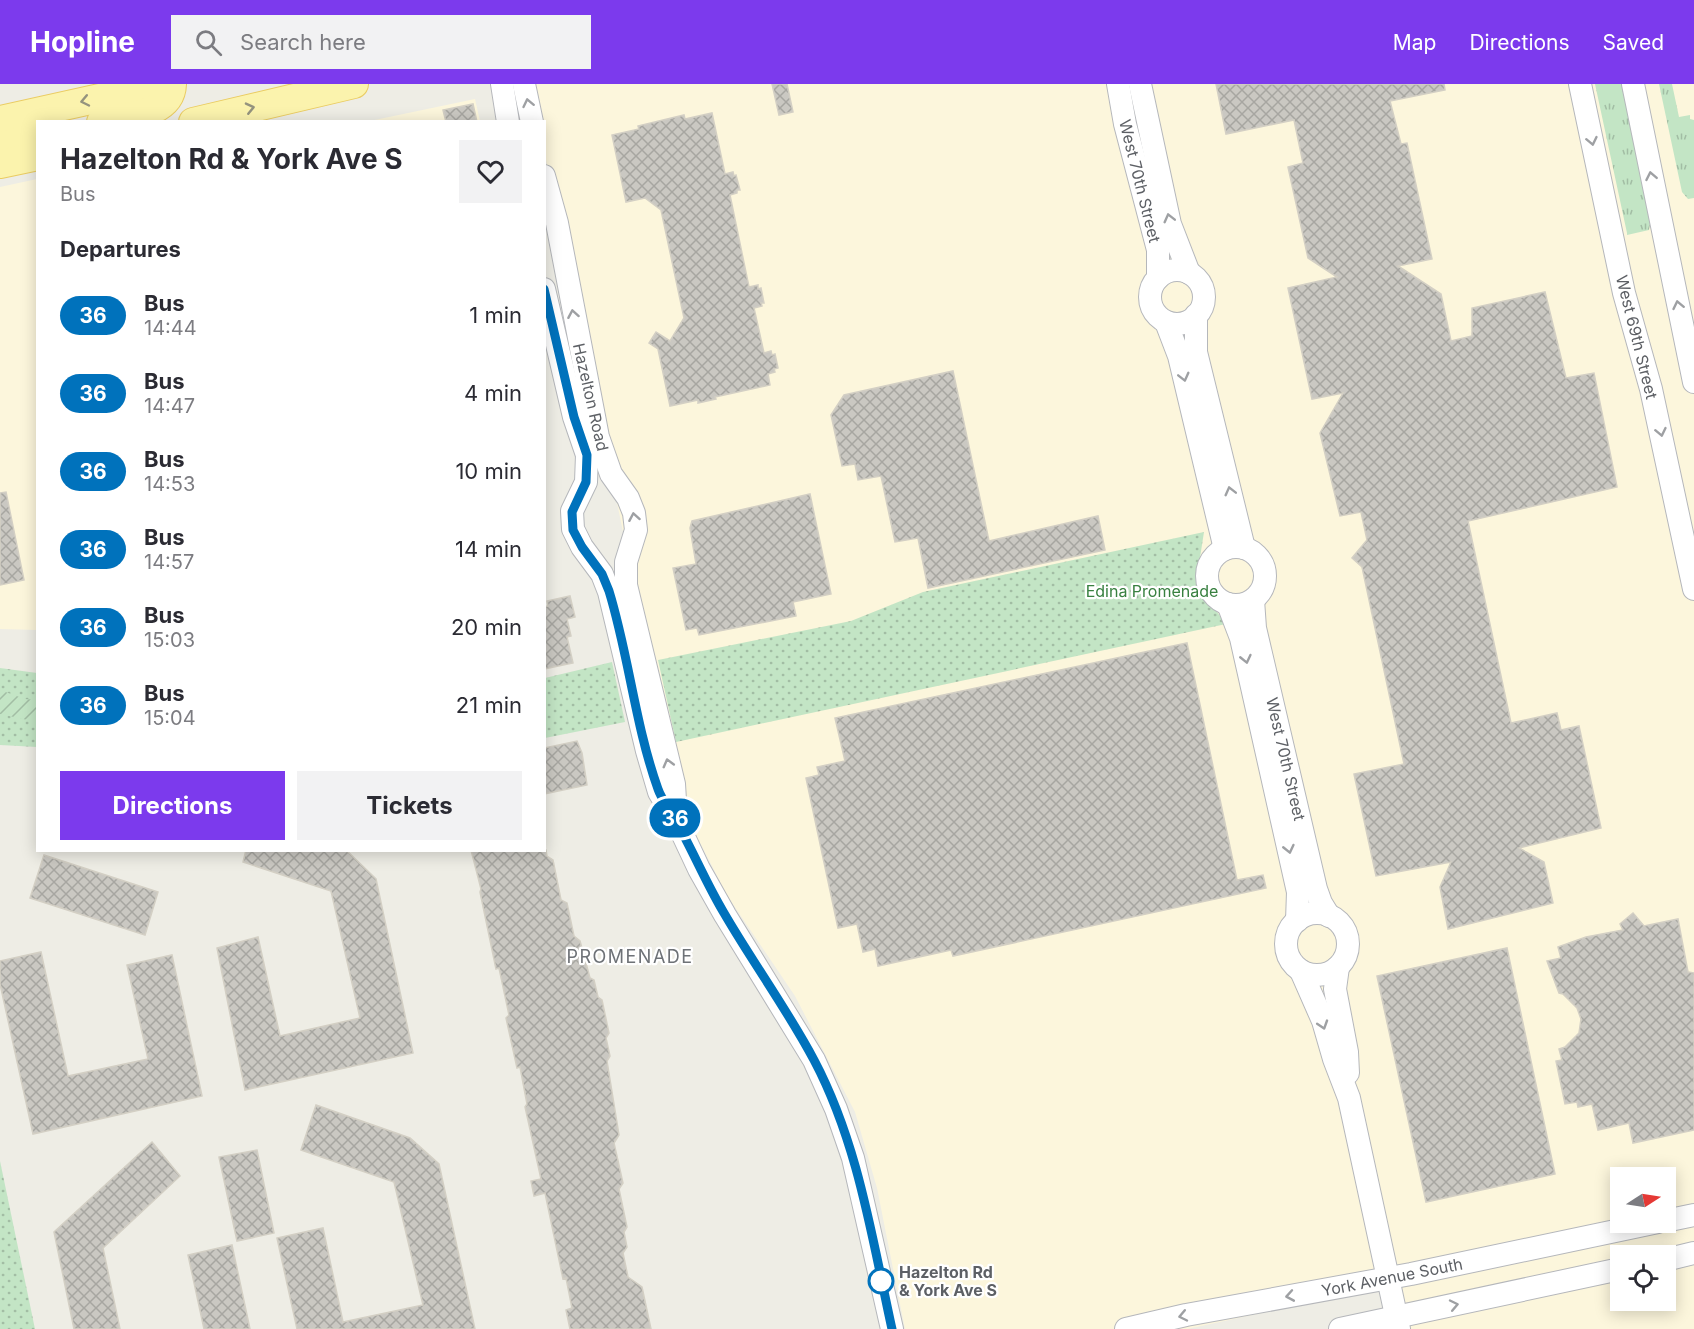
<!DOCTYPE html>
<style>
:root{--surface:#fff;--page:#f2f2f3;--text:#2b2b33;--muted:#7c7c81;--accent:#7c3aed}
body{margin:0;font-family:Inter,sans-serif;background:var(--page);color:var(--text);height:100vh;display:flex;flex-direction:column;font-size:22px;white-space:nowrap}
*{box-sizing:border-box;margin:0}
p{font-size:20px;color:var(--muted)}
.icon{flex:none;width:33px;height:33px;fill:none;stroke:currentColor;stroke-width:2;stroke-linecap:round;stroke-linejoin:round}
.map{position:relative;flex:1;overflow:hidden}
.details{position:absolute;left:36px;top:36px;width:510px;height:732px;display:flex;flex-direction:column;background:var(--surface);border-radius:0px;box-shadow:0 3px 15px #0003}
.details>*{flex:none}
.badge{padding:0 12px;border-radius:20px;font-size:21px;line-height:39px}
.needle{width:39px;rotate:78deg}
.fabs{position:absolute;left:1610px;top:1083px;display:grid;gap:12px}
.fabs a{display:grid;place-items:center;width:66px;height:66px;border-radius:0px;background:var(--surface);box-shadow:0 3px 15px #0003;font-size:30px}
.map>.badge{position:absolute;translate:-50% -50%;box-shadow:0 0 0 3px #fff}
h2{padding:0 24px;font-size:22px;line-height:54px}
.round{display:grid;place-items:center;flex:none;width:63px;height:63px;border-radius:0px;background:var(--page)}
.summary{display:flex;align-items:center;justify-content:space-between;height:102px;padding:0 24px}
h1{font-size:28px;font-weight:700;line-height:45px}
.primary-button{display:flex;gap:12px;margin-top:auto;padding:12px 24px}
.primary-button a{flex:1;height:69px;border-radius:0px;background:var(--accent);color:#fff;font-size:24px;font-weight:700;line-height:69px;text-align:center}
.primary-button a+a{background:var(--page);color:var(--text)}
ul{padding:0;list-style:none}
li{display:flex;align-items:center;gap:18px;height:78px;padding:0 24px}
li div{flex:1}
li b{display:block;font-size:22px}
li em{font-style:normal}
li .badge{min-width:66px;font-weight:700;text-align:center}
header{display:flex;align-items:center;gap:36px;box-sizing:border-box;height:84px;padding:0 30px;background:var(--accent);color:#fff}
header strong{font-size:28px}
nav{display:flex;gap:33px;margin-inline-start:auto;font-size:21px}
.search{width:420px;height:54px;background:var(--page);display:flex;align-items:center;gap:15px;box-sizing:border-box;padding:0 21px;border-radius:0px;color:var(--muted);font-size:22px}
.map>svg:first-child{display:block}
.commercial{fill:#fcf6dc;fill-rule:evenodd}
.grass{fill:url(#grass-tufts)}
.park{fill:url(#park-dots)}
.garden{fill:url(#garden-furrows)}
.building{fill:url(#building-cross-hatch);stroke:#d3cfc4;stroke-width:1.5}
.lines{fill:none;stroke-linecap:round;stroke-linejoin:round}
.minor-casing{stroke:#b5b7bb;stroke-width:24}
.major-casing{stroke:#eacc62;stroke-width:30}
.minor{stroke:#fff;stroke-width:22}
.major{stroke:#fbf3ad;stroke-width:28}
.oneway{stroke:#94937e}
.oneway2{stroke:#9ea0a3}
.line-casing{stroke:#fff;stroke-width:14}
.line{stroke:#0072bc;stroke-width:9}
.stop-dot{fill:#fff;stroke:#0072bc;stroke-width:3}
.labels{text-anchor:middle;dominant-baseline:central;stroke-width:4.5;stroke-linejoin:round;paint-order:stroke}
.street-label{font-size:16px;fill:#5d6065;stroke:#fff}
.park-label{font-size:16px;fill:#388040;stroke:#fff}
.stop-label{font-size:16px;font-weight:bold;fill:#5d6065;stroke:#fff;text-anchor:start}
.neighbourhood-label{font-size:18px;letter-spacing:1.5px;fill:#6e7277;stroke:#fff}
</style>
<header>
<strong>Hopline</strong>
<div class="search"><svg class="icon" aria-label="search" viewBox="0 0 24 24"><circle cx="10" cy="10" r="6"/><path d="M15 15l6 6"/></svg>Search here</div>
<nav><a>Map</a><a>Directions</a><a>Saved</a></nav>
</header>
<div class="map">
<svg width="1694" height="1245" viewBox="0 0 1694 1245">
<defs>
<pattern id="grass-tufts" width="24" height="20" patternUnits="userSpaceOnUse" patternTransform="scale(1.5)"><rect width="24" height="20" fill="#c3e5c5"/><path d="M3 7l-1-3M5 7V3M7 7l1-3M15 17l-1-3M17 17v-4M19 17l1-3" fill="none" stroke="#a2bda4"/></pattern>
<pattern id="park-dots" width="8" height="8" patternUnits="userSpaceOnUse" patternTransform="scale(1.5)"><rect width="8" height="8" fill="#c3e5c5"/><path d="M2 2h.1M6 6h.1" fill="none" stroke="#a2bda4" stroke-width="1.8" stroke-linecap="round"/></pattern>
<pattern id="garden-furrows" width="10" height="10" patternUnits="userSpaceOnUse" patternTransform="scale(1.5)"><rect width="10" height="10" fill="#c3e5c5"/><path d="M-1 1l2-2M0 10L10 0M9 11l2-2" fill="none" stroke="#a2bda4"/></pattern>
<pattern id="building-cross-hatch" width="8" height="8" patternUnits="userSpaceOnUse" patternTransform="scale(1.5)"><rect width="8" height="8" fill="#cac8c2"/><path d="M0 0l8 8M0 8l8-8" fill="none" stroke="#a7a6a1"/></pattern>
</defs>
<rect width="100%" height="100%" fill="#eeede5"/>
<!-- commercial -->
<g class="commercial">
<path d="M530,0H1694V1245H1408L1397,1200L1187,1245H905L877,1104L855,1028L795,912L728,813L695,749L674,694L545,71L544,38L538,37ZM1620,1094H1665V1138H1620ZM1620,1172H1665V1216H1620Z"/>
<path d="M475,15L480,37L365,38Z"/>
<path d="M37,95V546L0,545V103Z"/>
</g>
<!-- grass -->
<g class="grass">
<path d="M1595,0H1626L1651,135L1649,146L1627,151V149Z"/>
<path d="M1659,0H1672L1679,33L1690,31V35L1694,36V114L1688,115L1682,108Z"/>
</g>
<!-- park -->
<g class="park">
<path d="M1204,448L1199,480L1205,512L1226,540L676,658L658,576L851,537L923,508Z"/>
<path d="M612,578L625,638L545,654V594Z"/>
<path d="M0,584L37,589V663L0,661Z"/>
<path d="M0,1077L35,1245H0Z"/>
</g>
<!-- garden -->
<path class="garden" d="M0,606L25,615L37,616V638L0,630Z"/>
<!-- building -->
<g class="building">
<path d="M772,0H787L793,28L779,31Z"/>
<path d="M1216,0H1444L1445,6L1390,17L1401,60L1407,59L1432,175L1398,182L1441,210L1451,257L1472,252V224L1545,208L1566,294L1594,289L1617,403L1468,437L1511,639L1557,629L1561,646L1579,642L1601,744L1519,764L1544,778L1553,819L1448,845L1440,803L1451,778L1376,792L1354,690L1404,680L1362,483L1352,474L1367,456L1361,428L1340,432L1320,349L1343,309L1312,315L1288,204L1337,193L1308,174L1288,83L1303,79L1294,36L1226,50Z"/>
<path d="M473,20L477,38H446L443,26Z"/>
<path d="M712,29L725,90L733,88L734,92L736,91L740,106H737V109L730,111L749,203L758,201V205L761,204L764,219H761L762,222L754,224L764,269L771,267L772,271L775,270L778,284L774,285L775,288L768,290L770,301L715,313L716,315L698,319V316L670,322L658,265L649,259L656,248L670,257L684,234L661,126L645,114L626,118L612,51L639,45L638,42L684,31L685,35Z"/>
<path d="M953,287L989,457L1098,432L1105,466L928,504L918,454L895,458L881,392L858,396L855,380L842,382L831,331L844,311Z"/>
<path d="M6,408L24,496L0,501V409Z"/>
<path d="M810,410L831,510L793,518L796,532L699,551L697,544L686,546L673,484L696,480L690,444L692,437Z"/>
<path d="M570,512L575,533L567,535L571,552L567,553L573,579L544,585V523L548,522L547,517Z"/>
<path d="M1187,559L1237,796L1263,791L1266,804L953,872L951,866L878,882L875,865L863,868L857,840L838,844L806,694L819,691L817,683L845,677L835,634Z"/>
<path d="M577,657L582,669L587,701L544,710V664Z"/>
<path d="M246,766H346L376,795L413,969L245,1006L217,864L258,853L280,952L360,934L331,807L243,778Z"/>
<path d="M471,766H546L547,772L553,776L561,816L567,819L574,852L580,857L590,894L594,896L598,913L602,916L609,949L606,954L610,972L607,977L619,1051L614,1059L623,1099L619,1105L627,1143L624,1148L627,1163L623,1169L628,1193L642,1203L651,1245H570L566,1226L572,1224L566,1194L563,1195L545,1109L534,1112L531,1097L541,1095L525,1023L527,1020L520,983L517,984L506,934L509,931L499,884L496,885L480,808L481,805Z"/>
<path d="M44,771L158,808L145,851L30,814Z"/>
<path d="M1633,829L1644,842L1678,835L1688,888L1694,889V1046L1633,1059L1629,1039L1598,1046L1592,1020L1578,1023L1577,1018L1565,1020L1556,977L1562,976L1559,965L1565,963L1579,949L1581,935L1577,924L1563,910L1559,909L1547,877L1561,874L1558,863L1586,853L1623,846L1620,840Z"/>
<path d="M1507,864L1555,1090L1426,1118L1377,892Z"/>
<path d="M41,868L68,992L148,975L127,881L172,871L202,1012L33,1050L0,900V877Z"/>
<path d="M316,1021L410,1054L439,1080L475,1245H297L277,1154L323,1144L343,1238L423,1221L394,1098L301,1066Z"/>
<path d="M152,1058L180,1092L103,1164L120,1245H74L54,1148Z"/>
<path d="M257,1066L274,1149L237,1157L219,1073Z"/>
<path d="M232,1161L250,1245H204L188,1171Z"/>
</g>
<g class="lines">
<defs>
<g id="minor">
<path d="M502,0L508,38"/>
<path d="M524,0L532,38"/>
<path d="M1118,0L1125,40L1158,166V194"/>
<path d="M1140,0L1170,140L1189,189"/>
<path d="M1580,0L1624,209L1651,305L1694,505"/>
<path d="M1633,0L1694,298"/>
<path d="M544,92L557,139L598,353L611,390L628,414L634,429L636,446L626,478V501L674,700L676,732"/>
<circle cx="1177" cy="213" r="27"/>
<path d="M544,205L574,333L587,371L586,398L572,427L573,445L582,463L602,490L609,508L647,667L659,708L676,736L699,785L725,831L814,976L836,1025L853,1074L892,1245"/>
<path d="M1196,231V268L1244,464"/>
<path d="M1166,238L1179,272L1225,465"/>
<circle cx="1236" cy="492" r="29"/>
<path d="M1253,516L1255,544L1316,805L1321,819L1329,832"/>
<path d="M1228,520L1241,554L1298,808L1297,837"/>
<circle cx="1317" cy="860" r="31"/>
<path d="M1338,883L1335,905L1347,968L1348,989"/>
<path d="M1301,887L1323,937L1334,975L1349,1014L1399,1245"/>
<path d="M1665,1137L1694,1131"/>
<path d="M1665,1176L1694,1169"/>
<path d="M1126,1245L1186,1231L1411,1190L1658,1138"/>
<path d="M1340,1245L1620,1185"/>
</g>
<g id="major">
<path d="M0,36L163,0"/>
<path d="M101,38C124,32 171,32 172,0"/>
<path d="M193,38L354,0"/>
<path d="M0,63L38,51"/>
<path d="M0,80L38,72"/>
</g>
</defs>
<!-- minor casing -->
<use href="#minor" class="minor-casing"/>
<!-- major casing -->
<use href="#major" class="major-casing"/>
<!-- minor -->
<use href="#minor" class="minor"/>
<!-- major -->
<use href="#major" class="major"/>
</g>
<!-- one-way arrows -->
<defs><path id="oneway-chevron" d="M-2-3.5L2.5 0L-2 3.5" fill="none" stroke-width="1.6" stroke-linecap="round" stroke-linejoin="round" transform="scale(1.5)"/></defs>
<g class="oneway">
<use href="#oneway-chevron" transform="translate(85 17) rotate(168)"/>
<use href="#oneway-chevron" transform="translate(250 24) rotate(-13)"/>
</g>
<g class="oneway2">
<use href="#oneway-chevron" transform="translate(528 19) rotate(-102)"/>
<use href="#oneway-chevron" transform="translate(1592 57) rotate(78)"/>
<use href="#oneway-chevron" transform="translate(1651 92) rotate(-101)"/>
<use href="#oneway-chevron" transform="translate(1169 134) rotate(-104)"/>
<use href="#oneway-chevron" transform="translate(1678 221) rotate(-102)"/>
<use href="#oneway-chevron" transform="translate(573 230) rotate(-100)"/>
<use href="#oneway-chevron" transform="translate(1184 293) rotate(76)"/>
<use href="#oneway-chevron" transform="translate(1661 348) rotate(78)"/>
<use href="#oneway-chevron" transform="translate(1230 407) rotate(-104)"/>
<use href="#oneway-chevron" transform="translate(634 433) rotate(-100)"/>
<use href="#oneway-chevron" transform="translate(1246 575) rotate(77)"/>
<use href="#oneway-chevron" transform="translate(668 679) rotate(-105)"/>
<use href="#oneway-chevron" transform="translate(1289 765) rotate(77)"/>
<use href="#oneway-chevron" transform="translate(1323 941) rotate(72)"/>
<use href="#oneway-chevron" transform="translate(1290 1212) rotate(170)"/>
<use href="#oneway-chevron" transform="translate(1454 1221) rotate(-12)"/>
<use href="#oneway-chevron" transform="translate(1183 1232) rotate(168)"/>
</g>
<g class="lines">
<defs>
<path id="line" d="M544,205L574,333L587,371L586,398L572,428L573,446L582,463L602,490L609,507C629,572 635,641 658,705C662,717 671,726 676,737C693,767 706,799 724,829C753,879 787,925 814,976C858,1059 872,1154 892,1245"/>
</defs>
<!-- line casing -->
<use href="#line" class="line-casing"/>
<!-- line -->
<use href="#line" class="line"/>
</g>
<!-- markers -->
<circle class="stop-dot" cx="881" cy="1197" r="12"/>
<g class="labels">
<!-- street labels -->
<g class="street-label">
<text transform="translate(1140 97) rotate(76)">West 70th Street</text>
<text transform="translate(1637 253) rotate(76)">West 69th Street</text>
<text transform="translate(591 313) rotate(77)">Hazelton Road</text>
<text transform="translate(1286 675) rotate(77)">West 70th Street</text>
<text transform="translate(1392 1193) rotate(-11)">York Avenue South</text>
</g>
<!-- park labels -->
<g class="park-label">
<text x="1152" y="507">Edina Promenade</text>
</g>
<!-- stop labels -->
<g class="stop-label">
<text x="899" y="1188">Hazelton Rd<tspan x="899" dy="18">&amp; York Ave S</tspan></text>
</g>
<!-- neighbourhood labels -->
<g class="neighbourhood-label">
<text x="630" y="872">PROMENADE</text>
</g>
</g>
</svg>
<div class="fabs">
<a><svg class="needle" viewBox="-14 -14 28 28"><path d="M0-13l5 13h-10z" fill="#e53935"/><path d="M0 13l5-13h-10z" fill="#7c7c81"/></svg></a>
<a><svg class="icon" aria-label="locate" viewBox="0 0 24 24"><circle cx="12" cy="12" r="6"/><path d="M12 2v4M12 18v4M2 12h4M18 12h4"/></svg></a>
</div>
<b class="badge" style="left:675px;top:734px;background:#0072bc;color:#fff">36</b>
<section class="details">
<div class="summary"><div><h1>Hazelton Rd &amp; York Ave S</h1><p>Bus</p></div><a class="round"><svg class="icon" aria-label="heart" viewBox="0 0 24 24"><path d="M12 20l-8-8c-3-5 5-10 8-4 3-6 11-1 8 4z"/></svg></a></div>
<h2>Departures</h2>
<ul>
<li><span class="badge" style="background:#0072bc;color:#fff">36</span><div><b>Bus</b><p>14:44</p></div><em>1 min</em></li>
<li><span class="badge" style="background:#0072bc;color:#fff">36</span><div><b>Bus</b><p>14:47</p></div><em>4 min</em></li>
<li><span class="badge" style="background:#0072bc;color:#fff">36</span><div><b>Bus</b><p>14:53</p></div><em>10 min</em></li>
<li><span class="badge" style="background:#0072bc;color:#fff">36</span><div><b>Bus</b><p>14:57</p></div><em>14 min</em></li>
<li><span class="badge" style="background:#0072bc;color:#fff">36</span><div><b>Bus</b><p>15:03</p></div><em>20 min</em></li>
<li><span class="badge" style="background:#0072bc;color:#fff">36</span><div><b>Bus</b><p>15:04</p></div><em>21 min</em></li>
</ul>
<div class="primary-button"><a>Directions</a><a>Tickets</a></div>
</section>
</div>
